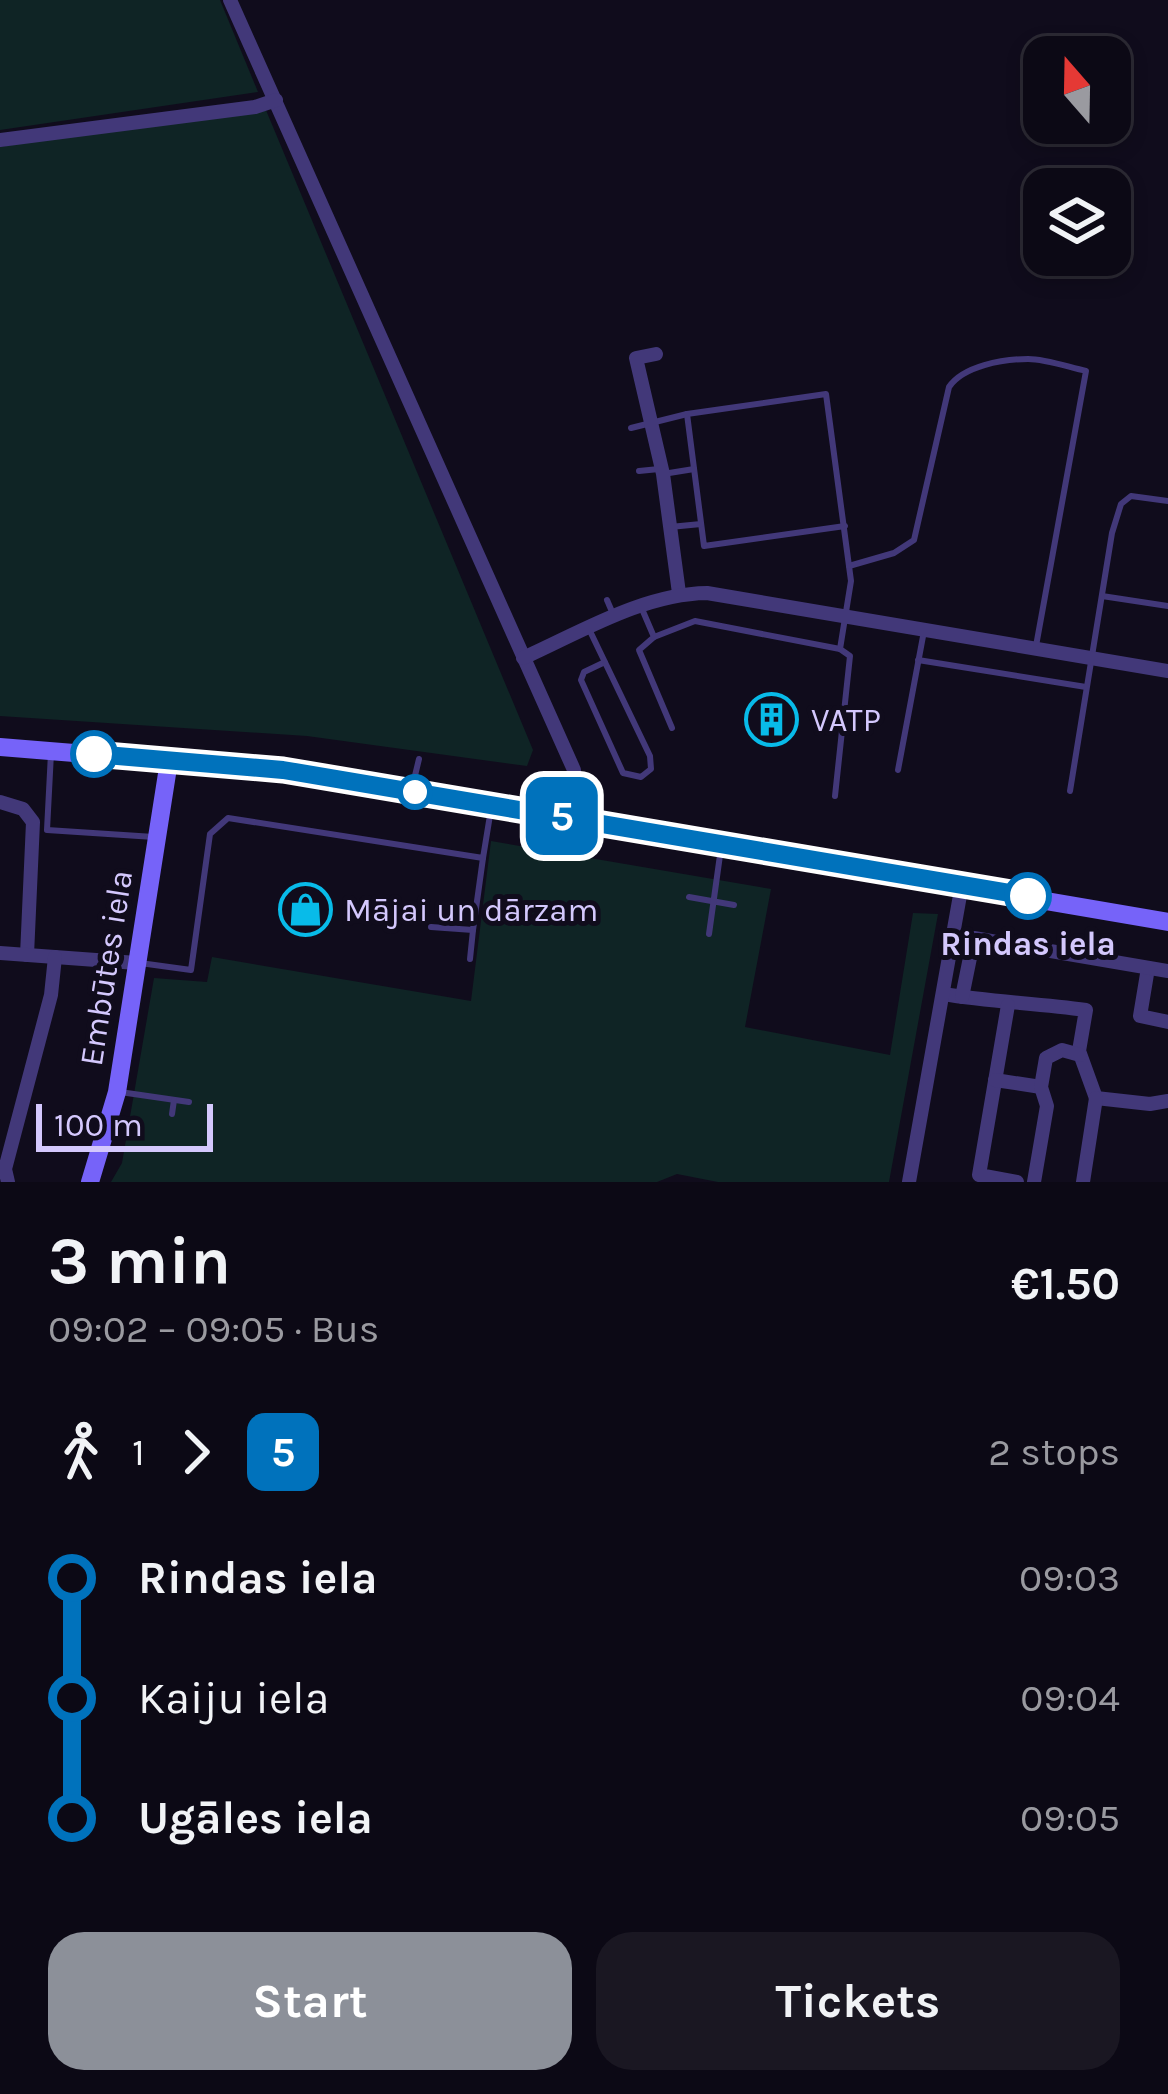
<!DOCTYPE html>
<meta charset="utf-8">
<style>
:root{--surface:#0c0915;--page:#1a1722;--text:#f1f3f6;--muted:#9a9aa0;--line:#2c2a34;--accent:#8c9099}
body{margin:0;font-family:Karla,sans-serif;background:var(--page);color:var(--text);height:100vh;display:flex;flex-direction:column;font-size:45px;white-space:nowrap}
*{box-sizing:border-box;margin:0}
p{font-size:39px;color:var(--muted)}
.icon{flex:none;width:66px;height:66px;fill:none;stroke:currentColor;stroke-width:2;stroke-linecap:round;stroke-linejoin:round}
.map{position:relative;height:1182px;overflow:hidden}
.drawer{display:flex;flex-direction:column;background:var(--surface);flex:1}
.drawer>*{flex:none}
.badge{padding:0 24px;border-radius:18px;font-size:42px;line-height:78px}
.needle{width:78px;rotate:340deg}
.tools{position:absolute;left:1023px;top:36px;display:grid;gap:24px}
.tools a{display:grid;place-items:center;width:108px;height:108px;border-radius:24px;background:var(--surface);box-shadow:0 6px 18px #0003,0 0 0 3px var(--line);font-size:60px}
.scale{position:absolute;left:36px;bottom:30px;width:177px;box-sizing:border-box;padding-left:12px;border:6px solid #d4c8fd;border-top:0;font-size:33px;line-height:42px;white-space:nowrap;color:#d4c8fd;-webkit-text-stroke:9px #100c1c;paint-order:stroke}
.map>.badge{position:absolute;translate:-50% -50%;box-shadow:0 0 0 6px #fff}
.legs{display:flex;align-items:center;gap:18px;height:132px;padding:0 48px;font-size:39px}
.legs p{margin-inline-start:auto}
.overview{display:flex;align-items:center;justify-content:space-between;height:204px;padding:0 48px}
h1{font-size:66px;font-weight:700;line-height:90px}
.cta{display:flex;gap:24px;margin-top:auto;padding:24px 48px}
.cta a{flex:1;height:138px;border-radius:36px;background:var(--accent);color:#fff;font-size:48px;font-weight:700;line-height:138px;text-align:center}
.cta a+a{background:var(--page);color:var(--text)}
ul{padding:0 48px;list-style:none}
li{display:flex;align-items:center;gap:42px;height:120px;font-size:45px}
li i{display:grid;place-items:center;width:18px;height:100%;margin:0 15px;background:currentColor}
li i::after{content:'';width:30px;height:30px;margin:-15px;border:9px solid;border-radius:50%;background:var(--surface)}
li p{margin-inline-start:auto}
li:first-child i{background:linear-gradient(#0000 50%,currentColor 0)}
li:last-child i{background:linear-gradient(currentColor 50%,#0000 0)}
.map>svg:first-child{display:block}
.green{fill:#0f2425}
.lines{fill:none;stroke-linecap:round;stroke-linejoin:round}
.lane{stroke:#423879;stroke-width:6}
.street{stroke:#423879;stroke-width:14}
.secondary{stroke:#7663f9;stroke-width:18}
.line-1-casing{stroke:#fff;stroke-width:27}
.line-1{stroke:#0072bc;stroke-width:18}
.stop-1-dot{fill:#fff;stroke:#0072bc;stroke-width:6}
.labels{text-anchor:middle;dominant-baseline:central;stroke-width:10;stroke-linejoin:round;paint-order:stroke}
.poi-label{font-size:33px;fill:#d4c8fd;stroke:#100c1c;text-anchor:start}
.stop-label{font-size:33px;font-weight:bold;fill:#d4c8fd;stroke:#100c1c}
.street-label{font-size:33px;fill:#d4c8fd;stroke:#100c1c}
</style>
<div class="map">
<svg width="1168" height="1182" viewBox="0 0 1168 1182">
<rect width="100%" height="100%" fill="#100c1c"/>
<!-- green -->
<g class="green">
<path d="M0,0H220L258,92L0,130Z"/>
<path d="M263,103L533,750L527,766L307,736L0,716V147Z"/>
<path d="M491,841L771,889L745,1027L890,1055L913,913L938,914L889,1182H718L677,1174L657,1182H111L122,1163L154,978L207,982L212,957L471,1001Z"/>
</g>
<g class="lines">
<!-- lane -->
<g class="lane">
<path d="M687,414L704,546L845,526"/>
<path d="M631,428L687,414L826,394L851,581L840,649L850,656L835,796"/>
<path d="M639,471L659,469"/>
<path d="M663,474L694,469"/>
<path d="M670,527L701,524"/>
<path d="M849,566L894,553L914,540L949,387C963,366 1003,359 1028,359C1046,359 1068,367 1086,371L1036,646"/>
<path d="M1102,596L1168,606"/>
<path d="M607,600L613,614"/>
<path d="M642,609L654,637L639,650L672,728"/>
<path d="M589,629L650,756L651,769L641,777L623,773L581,680L584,672L605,662"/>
<path d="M654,637L695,621L840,649"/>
<path d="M918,660L1086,687"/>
<path d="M51,753L47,830L154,837"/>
<path d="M898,770L924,631"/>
<path d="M412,788L419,759"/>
<path d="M1070,791L1112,533L1121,504L1131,496L1168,501"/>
<path d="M689,897L734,905"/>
<path d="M431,927L473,930L483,858"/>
<path d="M709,934L721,848"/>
<path d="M470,959L473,930"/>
<path d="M140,963L191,970L210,834L228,818L483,858L491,809"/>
<path d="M120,1092L189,1102"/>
<path d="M172,1114L174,1100"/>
</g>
<!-- street -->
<g class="street">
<path d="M230,0L574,770L569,817"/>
<path d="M0,140L255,107L276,100"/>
<path d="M656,354L636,358L663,474L679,593"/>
<path d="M523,658C581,632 643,594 707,593L1168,671"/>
<path d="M0,802L23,809L33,822L27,955"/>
<path d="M0,953L137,963"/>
<path d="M1148,968L1140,1016L1168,1022"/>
<path d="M943,994C991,1002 1037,1003 1086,1010L1079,1051L1096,1098L1150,1104L1168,1101"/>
<path d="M962,997L974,938L1168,971"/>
<path d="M1008,1005L979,1175L1017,1182"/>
<path d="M995,1080L1041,1087"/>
<path d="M8,1182L5,1169L51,995L55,957"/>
<path d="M909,1182L962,884"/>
<path d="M1034,1182L1047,1106L1041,1087L1046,1058L1062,1050L1080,1055"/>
<path d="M1083,1182L1096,1098"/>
</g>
<!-- secondary -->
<g class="secondary">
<path d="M0,747L283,770L1168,922"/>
<path d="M90,1182L117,1092L169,761"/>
</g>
</g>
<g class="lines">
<defs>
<path id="line-1" d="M94,754L283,770L1028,896"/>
</defs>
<!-- line-1 casing -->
<use href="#line-1" class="line-1-casing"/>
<!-- line-1 -->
<use href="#line-1" class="line-1"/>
</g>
<!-- icons -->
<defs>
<symbol id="building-ring" viewBox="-11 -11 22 22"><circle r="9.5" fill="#100c1c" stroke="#08bbe9" stroke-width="1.5"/><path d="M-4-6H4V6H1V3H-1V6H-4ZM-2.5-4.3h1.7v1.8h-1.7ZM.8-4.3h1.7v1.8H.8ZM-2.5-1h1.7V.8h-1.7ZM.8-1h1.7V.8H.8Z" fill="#08bbe9"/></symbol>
<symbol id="shop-ring" viewBox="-11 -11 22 22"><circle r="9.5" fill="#100c1c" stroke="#08bbe9" stroke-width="1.5"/><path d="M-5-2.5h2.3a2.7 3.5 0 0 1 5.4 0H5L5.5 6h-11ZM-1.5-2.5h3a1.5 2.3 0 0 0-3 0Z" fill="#08bbe9"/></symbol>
</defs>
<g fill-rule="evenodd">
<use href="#building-ring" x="742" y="690" width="59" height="59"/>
<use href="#shop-ring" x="276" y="880" width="59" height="59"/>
</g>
<!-- markers -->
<g class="stop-1-dot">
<circle cx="94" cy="754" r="21"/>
<circle cx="415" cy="792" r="15"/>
<circle cx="1028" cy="896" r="21"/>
</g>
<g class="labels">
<!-- poi labels -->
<g class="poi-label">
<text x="811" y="720">VATP</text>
<text x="344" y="910">Mājai un dārzam</text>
</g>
<!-- stop labels -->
<g class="stop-label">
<text x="1028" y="944">Rindas iela</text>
</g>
<!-- street labels -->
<g class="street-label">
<text transform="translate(106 968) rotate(-81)">Embūtes iela</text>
</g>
</g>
</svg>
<div class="tools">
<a><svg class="needle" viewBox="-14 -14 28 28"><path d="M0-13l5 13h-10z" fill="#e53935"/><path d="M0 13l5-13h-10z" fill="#9a9aa0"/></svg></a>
<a><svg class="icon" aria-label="layers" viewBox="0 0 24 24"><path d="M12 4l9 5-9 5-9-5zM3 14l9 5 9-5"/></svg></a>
</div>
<div class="scale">100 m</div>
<b class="badge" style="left:562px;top:816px;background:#0072bc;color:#fff">5</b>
</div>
<section class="drawer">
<div class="overview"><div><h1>3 min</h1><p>09:02 – 09:05 · Bus</p></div><b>€1.50</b></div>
<div class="legs"><svg class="icon" aria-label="walk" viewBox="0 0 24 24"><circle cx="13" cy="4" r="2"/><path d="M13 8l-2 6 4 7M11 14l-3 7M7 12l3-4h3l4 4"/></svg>1<svg class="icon" aria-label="forward" viewBox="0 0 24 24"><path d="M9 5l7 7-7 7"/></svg><b class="badge" style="background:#0072bc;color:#fff">5</b><p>2 stops</p></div>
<ul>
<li><i style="color:#0072bc"></i><b>Rindas iela</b><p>09:03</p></li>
<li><i style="color:#0072bc"></i><span>Kaiju iela</span><p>09:04</p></li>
<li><i style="color:#0072bc"></i><b>Ugāles iela</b><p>09:05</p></li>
</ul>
<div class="cta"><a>Start</a><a>Tickets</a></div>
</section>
